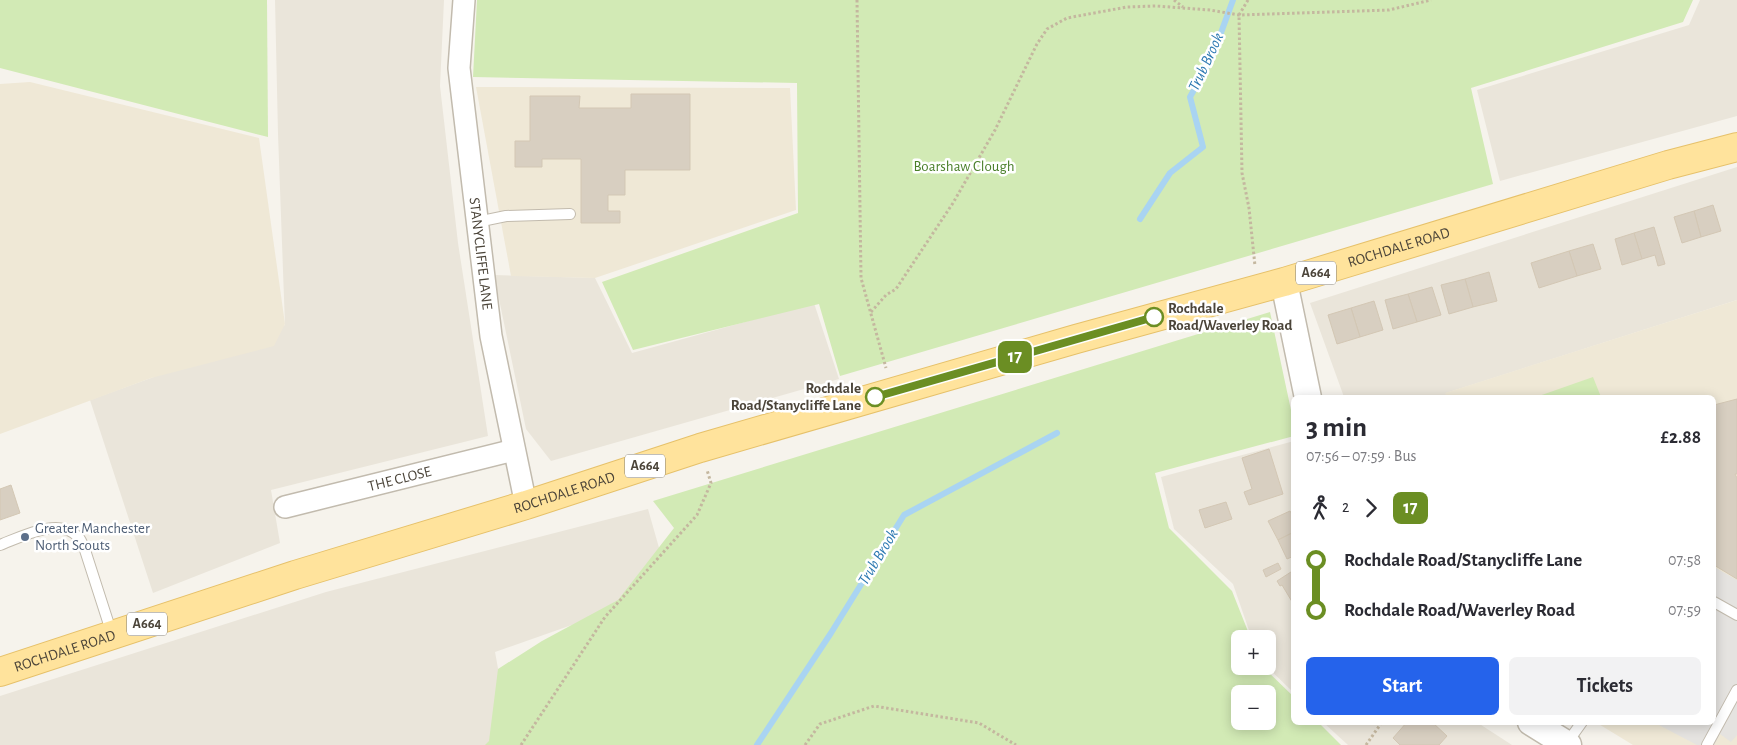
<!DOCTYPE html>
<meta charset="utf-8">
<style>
:root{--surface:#fff;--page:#f2f2f3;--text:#2b2b33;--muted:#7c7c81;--accent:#2563eb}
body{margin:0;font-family:"Alegreya Sans",sans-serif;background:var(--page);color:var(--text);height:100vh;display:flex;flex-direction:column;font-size:19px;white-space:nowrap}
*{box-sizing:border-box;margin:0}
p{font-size:16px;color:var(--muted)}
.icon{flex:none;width:28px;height:28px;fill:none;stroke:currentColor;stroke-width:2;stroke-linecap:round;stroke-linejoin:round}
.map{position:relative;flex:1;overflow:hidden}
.details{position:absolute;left:1291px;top:395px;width:425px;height:330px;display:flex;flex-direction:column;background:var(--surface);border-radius:8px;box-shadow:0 2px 12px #0003}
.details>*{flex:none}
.badge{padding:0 10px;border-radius:8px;font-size:18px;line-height:32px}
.tools{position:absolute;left:1231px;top:630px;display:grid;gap:10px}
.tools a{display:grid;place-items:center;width:45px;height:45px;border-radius:8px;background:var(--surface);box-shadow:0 2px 12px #0003;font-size:25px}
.map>.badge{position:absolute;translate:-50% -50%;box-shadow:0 0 0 2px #fff}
.legs{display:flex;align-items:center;gap:8px;height:55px;padding:0 15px;font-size:16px}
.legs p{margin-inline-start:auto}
.head{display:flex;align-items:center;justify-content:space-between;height:85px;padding:0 15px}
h1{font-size:28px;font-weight:700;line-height:38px}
.cta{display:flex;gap:10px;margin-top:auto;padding:10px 15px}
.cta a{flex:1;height:58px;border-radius:8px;background:var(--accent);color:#fff;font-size:20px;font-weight:700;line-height:58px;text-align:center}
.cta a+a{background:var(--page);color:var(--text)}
ul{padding:0 15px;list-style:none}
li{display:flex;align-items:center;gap:18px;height:50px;font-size:19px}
li i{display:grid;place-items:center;width:8px;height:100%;margin:0 6px;background:currentColor}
li i::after{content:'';width:12px;height:12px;margin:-6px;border:4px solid;border-radius:50%;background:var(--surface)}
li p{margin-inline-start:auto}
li:first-child i{background:linear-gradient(#0000 50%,currentColor 0)}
li:last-child i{background:linear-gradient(currentColor 50%,#0000 0)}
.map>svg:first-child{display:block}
.residential{fill:#eae5da}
.education{fill:#efe8d6}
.green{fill:#d2eab5;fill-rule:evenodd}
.parking{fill:#e5e3e0}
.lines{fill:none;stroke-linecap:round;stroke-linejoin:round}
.stream{stroke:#a9d4f2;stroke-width:6}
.building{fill:#d8cfc1;stroke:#d3c7b4}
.service-casing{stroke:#c2bbae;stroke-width:12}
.minor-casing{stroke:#c2bbae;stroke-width:24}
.tertiary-casing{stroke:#c2bbae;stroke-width:29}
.primary-casing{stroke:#e6c16a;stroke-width:30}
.path{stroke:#c4b79f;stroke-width:3;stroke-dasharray:2.5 2.5;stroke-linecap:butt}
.service{stroke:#fff;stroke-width:10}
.minor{stroke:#fff;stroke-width:21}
.tertiary{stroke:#fff;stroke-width:26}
.primary{stroke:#ffe39c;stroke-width:28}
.line-1-casing{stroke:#fff;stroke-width:11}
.line-1{stroke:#6b8e23;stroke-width:8}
.stop-1-dot{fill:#fff;stroke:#6b8e23;stroke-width:2.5}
.service-dot{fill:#5c6f8a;stroke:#fff;stroke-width:2}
.labels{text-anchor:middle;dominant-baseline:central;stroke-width:5;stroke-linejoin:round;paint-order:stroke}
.shield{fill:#fff;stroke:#817c74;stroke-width:1}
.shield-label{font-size:14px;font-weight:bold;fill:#4b4439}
.park-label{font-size:15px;fill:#4a7f2a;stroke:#fff}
.street-label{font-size:15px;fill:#4b4439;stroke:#fff}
.stop-label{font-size:15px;font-weight:bold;fill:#4b4439;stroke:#fff;text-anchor:start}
.service-label{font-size:15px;fill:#4e5e75;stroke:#fff;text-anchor:start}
.water-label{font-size:16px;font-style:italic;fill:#2e7ab2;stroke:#fff}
</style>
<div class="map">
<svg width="1737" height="745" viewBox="0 0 1737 745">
<rect width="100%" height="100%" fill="#f6f3ec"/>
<!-- residential -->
<g class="residential">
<path d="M275,0H444L440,86L458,243L488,436L271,490L280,543L153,593L90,400L151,378L285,325L278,134Z"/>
<path d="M1700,0H1737V116L1500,181L1477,90L1689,25Z"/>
<path d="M1737,167V300L1446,393L1447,397H1344L1310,303Z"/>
<path d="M494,275L595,278L632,353L814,303L839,379L551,461L526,429Z"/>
<path d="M1294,441V693L1266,666L1268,639H1252L1233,584L1174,529L1161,477Z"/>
<path d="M648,509L671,590L495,652L512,745H0V696L326,592Z"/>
<path d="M1324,723H1478L1512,745H1348Z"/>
</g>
<!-- education -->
<g class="education">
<path d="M30,82L259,138L285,324L274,346L151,378L0,434V84Z"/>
<path d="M476,87L790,88L796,210L595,278L511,276Z"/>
<path d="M1737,300V745H1633L1597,723L1714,722V398H1447L1445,393Z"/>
</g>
<!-- green -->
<g class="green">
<path d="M0,0H267L268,137L0,68Z"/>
<path d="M477,0H1693L1683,22L1471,88L1493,184L840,376L819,304L633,350L602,282L798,213L797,83L473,77Z"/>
<path d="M1270,312L1294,424V436L1155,473L1169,528L1232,591L1251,639H1240V666H1262L1294,697V722L1319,723L1341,745H485L489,741L498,669L542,641L618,600L674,528L653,501ZM1240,694H1268V721H1240Z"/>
<path d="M1593,377L1601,397H1536Z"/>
</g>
<!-- parking -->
<path class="parking" d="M1714,567L1737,580V735L1731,742L1720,734L1714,745H1697L1655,723L1714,722Z"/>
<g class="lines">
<!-- stream -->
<g class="stream">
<path d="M1140,219L1170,173L1203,147L1190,97L1211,60L1233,0"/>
<path d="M757,745L831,633L904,515L1057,433"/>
</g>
</g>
<!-- building -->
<g class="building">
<path d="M631,94H690V170H625V195H608V211H620V223H581V159H542V167H515V141H530V96H580L579,108H631Z"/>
<path d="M1713,205L1721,231L1701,237L1694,211Z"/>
<path d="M1694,211L1701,237L1682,243L1674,217Z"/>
<path d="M1654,227L1665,264L1658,266L1655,255L1642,259L1634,233Z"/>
<path d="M1634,233L1642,259L1622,265L1615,239Z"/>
<path d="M1593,244L1601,269L1577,276L1569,251Z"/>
<path d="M1569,251L1577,276L1539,288L1531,263Z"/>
<path d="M1489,272L1497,301L1473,307L1465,279Z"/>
<path d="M1465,279L1473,307L1449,314L1441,285Z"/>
<path d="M1432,287L1441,315L1417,322L1408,294Z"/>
<path d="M1408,294L1417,322L1393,329L1385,300Z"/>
<path d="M1374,301L1383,330L1360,337L1351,308Z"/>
<path d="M1351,308L1360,337L1337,344L1328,315Z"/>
<path d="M1737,399V474H1735L1737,478V579L1714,565V405Z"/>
<path d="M1269,449L1283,494L1249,505L1244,492L1252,489L1242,458Z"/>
<path d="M11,485L20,513L0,520V489Z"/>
<path d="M1226,502L1232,519L1205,528L1199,510Z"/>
<path d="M1290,511L1294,518V532L1278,540L1268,521Z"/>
<path d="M1294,532V556L1287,559L1278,540Z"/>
<path d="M1278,563L1281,569L1266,577L1263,570Z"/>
<path d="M1294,570V605L1282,585L1280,586L1277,581Z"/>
<path d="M1407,722H1432L1447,736L1439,745H1400L1393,738Z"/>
</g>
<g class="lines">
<defs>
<g id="service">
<path d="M477,222L506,216L570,214"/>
<path d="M0,545C21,537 60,516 78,537C81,539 82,544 84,547L112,634"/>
<path d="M1714,602L1737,615"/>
<path d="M1567,743L1582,722"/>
<path d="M1707,745L1737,690"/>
</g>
<g id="minor">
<path id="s1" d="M464,0L459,68L491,336L526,505"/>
<path id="s2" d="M285,507L514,450"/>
</g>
<g id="tertiary">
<path d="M1284,282L1308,398"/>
<path d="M1531,722L1568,745"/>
</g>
<g id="primary">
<path id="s3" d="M0,672L295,575L526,505L700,448L1076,339L1284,282L1668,165L1737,147"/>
</g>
</defs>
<!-- service casing -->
<use href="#service" class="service-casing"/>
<!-- minor casing -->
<use href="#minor" class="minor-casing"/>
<!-- tertiary casing -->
<use href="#tertiary" class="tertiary-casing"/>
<!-- primary casing -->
<use href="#primary" class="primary-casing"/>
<!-- path -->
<g class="path">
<path d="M857,0L861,278L886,368"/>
<path d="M1174,0L1183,7"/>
<path d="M1248,0L1239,15L1242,173L1249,208L1255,266"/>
<path d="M871,312L886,295L896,289L953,203L995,130L1037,44L1047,29L1067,18L1127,7L1156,6L1210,10L1239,15L1389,10L1431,0"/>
<path d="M521,745L605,617L697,515L711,483L707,470"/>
<path d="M805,745L820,724L874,706L979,723L1016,745"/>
<path d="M1366,745L1382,722"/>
</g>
<!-- service -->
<use href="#service" class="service"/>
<!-- minor -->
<use href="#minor" class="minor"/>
<!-- tertiary -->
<use href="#tertiary" class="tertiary"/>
<!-- primary -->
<use href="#primary" class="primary"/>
</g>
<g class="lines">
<defs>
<path id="line-1" d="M875,397L1154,317"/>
</defs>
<!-- line-1 casing -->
<use href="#line-1" class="line-1-casing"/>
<!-- line-1 -->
<use href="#line-1" class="line-1"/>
</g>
<!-- markers -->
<g class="stop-1-dot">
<circle cx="1154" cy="317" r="9"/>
<circle cx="875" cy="397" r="9"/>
</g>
<circle class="service-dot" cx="25" cy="537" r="5"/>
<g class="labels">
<!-- shield labels -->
<g class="shield">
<rect x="1296" y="261.5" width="40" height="23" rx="4"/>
<rect x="625" y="454.5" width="40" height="23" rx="4"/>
<rect x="127" y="612.5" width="40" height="23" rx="4"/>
</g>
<g class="shield-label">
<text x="1316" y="273">A664</text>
<text x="645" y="466">A664</text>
<text x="147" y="624">A664</text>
</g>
<!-- park labels -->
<g class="park-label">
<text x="964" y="166">Boarshaw Clough</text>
</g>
<!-- street labels -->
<g class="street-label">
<text stroke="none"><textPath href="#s3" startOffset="1462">ROCHDALE ROAD</textPath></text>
<text stroke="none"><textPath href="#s1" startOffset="255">STANYCLIFFE LANE</textPath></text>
<text stroke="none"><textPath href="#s2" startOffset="118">THE CLOSE</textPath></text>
<text stroke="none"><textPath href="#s3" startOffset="592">ROCHDALE ROAD</textPath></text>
<text stroke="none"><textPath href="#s3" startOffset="68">ROCHDALE ROAD</textPath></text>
</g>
<!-- stop labels -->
<g class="stop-label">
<text x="1168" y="308">Rochdale<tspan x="1168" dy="17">Road/Waverley Road</tspan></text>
<text x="861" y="388" text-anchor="end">Rochdale<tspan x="861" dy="17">Road/Stanycliffe Lane</tspan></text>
</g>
<!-- service labels -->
<g class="service-label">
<text x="35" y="528">Greater Manchester<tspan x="35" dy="17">North Scouts</tspan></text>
</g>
<!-- water labels -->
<g class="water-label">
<text transform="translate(1206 62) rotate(-65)">Trub Brook</text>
<text transform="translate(878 557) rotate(-59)">Trub Brook</text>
</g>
</g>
</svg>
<div class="tools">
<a>+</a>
<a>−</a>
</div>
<b class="badge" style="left:1015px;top:357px;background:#6b8e23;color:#fff">17</b>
<section class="details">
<div class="head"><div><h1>3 min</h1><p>07:56 – 07:59 · Bus</p></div><b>£2.88</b></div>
<div class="legs"><svg class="icon" aria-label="walk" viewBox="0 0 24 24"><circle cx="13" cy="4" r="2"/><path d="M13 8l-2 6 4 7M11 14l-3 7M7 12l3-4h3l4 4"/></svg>2<svg class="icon" aria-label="forward" viewBox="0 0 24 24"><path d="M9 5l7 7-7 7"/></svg><b class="badge" style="background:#6b8e23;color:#fff">17</b></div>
<ul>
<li><i style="color:#6b8e23"></i><b>Rochdale Road/Stanycliffe Lane</b><p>07:58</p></li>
<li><i style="color:#6b8e23"></i><b>Rochdale Road/Waverley Road</b><p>07:59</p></li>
</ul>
<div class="cta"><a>Start</a><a>Tickets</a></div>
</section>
</div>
